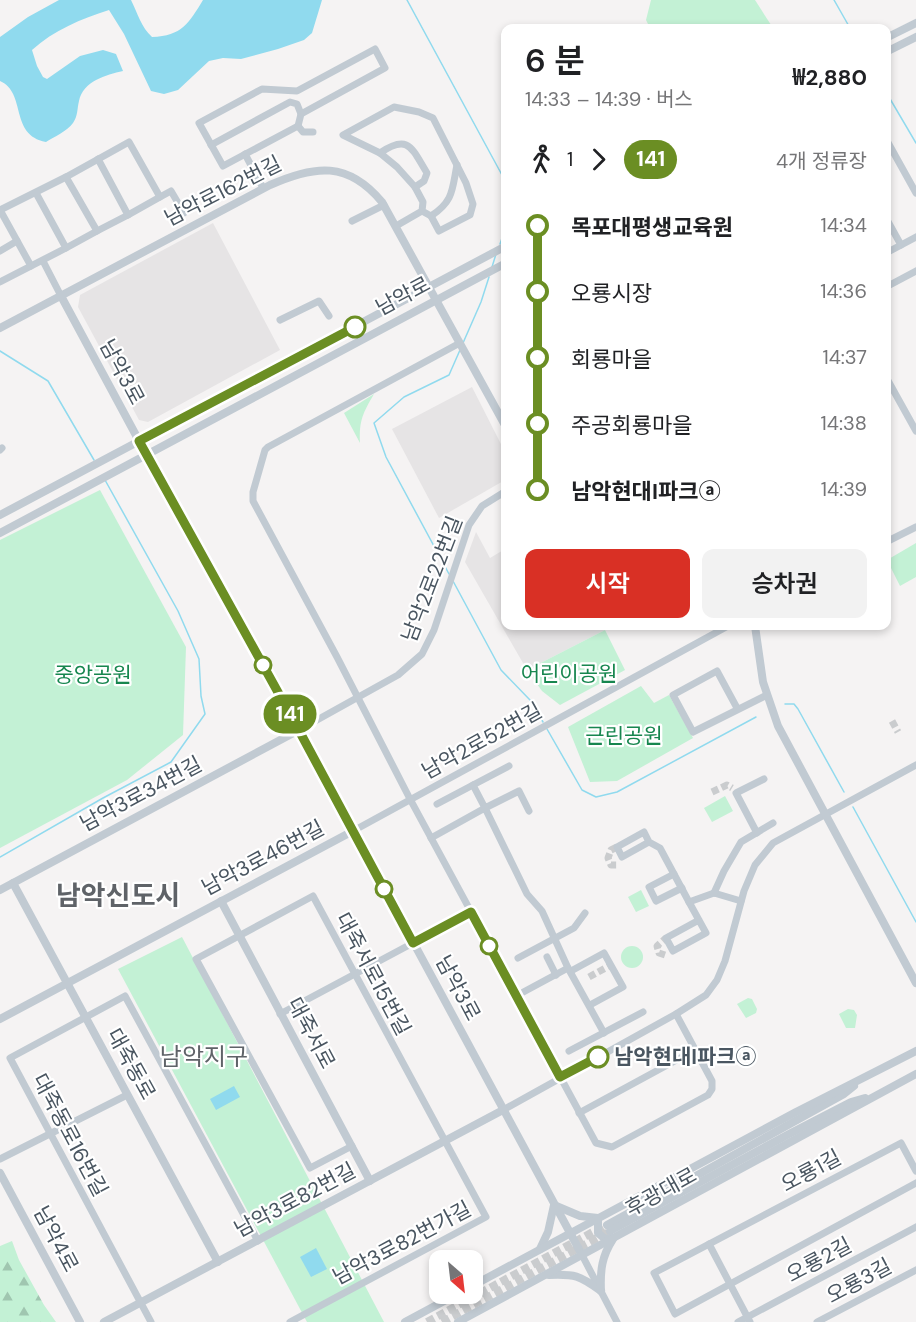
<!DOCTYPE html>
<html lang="ko">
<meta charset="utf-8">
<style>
:root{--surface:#fff;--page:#f2f2f2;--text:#202124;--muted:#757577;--accent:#d93025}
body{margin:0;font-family:"DM Sans","Noto Sans KR",sans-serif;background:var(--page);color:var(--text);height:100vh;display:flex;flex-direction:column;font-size:22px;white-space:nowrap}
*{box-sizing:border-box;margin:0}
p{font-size:20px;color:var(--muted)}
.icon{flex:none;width:33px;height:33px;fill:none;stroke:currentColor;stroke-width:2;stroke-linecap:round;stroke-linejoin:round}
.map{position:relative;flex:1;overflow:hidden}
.drawer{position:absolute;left:501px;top:24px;width:390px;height:606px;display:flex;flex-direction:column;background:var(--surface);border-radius:12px;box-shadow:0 3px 9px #0003}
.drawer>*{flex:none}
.badge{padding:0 12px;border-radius:20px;font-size:21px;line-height:39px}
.needle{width:39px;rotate:152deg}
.controls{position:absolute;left:429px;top:1250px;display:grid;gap:12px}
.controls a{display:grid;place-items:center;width:54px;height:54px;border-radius:12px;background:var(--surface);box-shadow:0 3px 9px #0003;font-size:30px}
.map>.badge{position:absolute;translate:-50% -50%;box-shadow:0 0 0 3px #fff}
.legs{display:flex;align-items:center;gap:9px;height:66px;padding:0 24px;font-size:20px}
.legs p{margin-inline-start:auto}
.headline{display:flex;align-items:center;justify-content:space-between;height:102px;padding:0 24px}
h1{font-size:33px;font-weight:600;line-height:45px}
.cta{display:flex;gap:12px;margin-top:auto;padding:12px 24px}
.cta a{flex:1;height:69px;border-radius:12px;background:var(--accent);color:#fff;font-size:24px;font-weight:600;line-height:69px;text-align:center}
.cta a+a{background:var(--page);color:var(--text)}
ul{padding:0 24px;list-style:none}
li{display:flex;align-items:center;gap:21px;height:66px;font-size:22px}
li i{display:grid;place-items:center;width:9px;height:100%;margin:0 8px;background:currentColor}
li i::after{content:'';width:15px;height:15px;margin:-8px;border:4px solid;border-radius:50%;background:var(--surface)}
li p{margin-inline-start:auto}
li:first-child i{background:linear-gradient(#0000 50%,currentColor 0)}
li:last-child i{background:linear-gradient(currentColor 50%,#0000 0)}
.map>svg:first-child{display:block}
.education{fill:#e6e4e5}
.forest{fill:url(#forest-firs)}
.park{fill:#c3f1d5}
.water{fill:#90daee}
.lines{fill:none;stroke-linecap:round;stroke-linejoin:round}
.stream{stroke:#90daee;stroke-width:1.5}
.minor-tunnel{stroke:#caccce;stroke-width:7;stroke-dasharray:7 3.5;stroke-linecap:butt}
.tertiary-tunnel{stroke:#caccce;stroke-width:8;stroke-dasharray:8 4;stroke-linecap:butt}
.minor{stroke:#c1cad2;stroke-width:7}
.tertiary{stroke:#c1cad2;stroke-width:8}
.line-1-casing{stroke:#fff;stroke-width:14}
.line-1{stroke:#6b8e23;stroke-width:9}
.stop-1-dot{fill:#fff;stroke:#6b8e23;stroke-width:3}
.labels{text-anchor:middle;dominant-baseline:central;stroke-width:4.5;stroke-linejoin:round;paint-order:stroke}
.street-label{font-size:21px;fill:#4a5661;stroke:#fff}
.park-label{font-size:21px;fill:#17864f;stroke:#fff}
.stop-label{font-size:21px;font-weight:bold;fill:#4a5661;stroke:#fff;text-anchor:start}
.quarter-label{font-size:24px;fill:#5f6368;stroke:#fff}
.district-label{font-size:27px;font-weight:bold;fill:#5f6368;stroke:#fff}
</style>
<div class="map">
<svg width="916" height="1322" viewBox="0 0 916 1322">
<defs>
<pattern id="forest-firs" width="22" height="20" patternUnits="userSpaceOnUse" patternTransform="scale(1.5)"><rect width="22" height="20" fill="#c3f1d5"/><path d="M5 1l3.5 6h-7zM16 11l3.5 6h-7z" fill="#a0c6b0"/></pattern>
</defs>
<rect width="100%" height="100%" fill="#f5f3f3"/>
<!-- education -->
<g class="education">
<path d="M213,223L280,350L148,422L139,420L78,307L80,295Z"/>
<path d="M472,387L505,452V480L439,518L392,429Z"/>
<path d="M476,532L490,558L505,549L506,626H603L605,630L527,670L465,562Z"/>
</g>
<!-- forest -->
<path class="forest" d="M12,1241L19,1260L44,1305L56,1322H0V1246Z"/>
<!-- park -->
<g class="park">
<path d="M651,0H755L773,28H650L646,20Z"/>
<path d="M374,394C363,413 359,420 360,443L344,413Z"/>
<path d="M100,490L186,647L183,735L127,780L0,848V540Z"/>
<path d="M916,543V577L900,586L887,560Z"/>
<path d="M605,630L625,670L560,705L542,691L527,670Z"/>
<path d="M641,686L654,703L669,695L693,738L617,781L590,782L568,727Z"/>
<path d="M725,796L733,811L712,822L704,808Z"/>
<path d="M641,890L649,906L636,912L628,897Z"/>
<path d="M182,937L384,1322H307L118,969Z"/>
<circle cx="632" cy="957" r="11"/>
<path d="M748,998L752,999L757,1009L756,1013L746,1018L737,1004Z"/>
<path d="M848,1009L854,1010L857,1015L855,1028H846L839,1014Z"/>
</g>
<!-- water -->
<g class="water">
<path d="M59,0H131C138,14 141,27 152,37C182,36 189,23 203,0H322L312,33L304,40L278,49L241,59L223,58L209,61L178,90L164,94L151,91L124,34L109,10C81,19 54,30 32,50L37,66L43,77L47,79L80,56L103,50L116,54L123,71C106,75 83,81 79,101C77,109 78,116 73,123C67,131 54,137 46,142C9,135 27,93 0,81V37L28,17Z"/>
<path d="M234,1086L240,1097L216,1110L210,1099Z"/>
<path d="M316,1248L327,1269L311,1277L300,1257Z"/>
</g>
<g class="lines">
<!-- stream -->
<g class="stream">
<path d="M407,0L502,175L506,197"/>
<path d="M834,0L850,28"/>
<path d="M886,92L916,143"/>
<path d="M500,244L506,227"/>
<path d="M492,267L496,254"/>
<path d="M463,343L481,302L489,277"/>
<path d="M0,351L48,381L94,460"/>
<path d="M449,574L386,457L374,423L404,397L449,375L460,350"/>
<path d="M453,581L501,670L530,700L543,722"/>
<path d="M785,704H794L798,709L844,792"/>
<path d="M547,729L582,790L596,797L617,792L756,717"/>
<path d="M853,807L916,922"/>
<path d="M0,857L103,798L171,762L205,714L201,696L199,659L178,611L105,480"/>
</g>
<!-- minor-tunnel -->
<g class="minor-tunnel">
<path d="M892,721L898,732"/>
<path d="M712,792L727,785L732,788"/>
<path d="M617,847L611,850L608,858L611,865H617"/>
<path d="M665,955L659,953L657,946L666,938"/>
<path d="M589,977L611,965"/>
</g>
<!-- tertiary-tunnel -->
<g class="tertiary-tunnel">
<path d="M427,1322L604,1226"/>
<path d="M442,1322L610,1231"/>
</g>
<!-- minor -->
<g class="minor">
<path d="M375,49L385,68L301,114L298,126L223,166L199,123L262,89L297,91Z"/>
<path d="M298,126L303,132H313"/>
<path d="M886,139L916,193"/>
<path d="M211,145L290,102L297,104L301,114"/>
<path d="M380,153C409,133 412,149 427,173L424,181L415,187"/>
<path d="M245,154L263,188"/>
<path d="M160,197L171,191L184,213"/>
<path d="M0,210L66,177L129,142L160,197L128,215"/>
<path d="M0,210L31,266"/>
<path d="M431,216C454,201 452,189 457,165"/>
<path d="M886,218L901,245"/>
<path d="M352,221L384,205"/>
<path d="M396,226L422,211L431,216L439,231L470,215L473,204L466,183L433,118L419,112L394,107L343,135L380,153L397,167L415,187L423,202L422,211"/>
<path d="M97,231L128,215L98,159"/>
<path d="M66,248L97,231L66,177"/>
<path d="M0,251L17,241"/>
<path d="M886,253L916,237"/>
<path d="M43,261L61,296"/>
<path d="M0,282L66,248L36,193"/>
<path d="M886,287L916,271"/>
<path d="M280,320L319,301L329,316"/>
<path d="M458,344L268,447L265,450L253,492V501L337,657L410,799L596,1143L612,1147L708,1095L712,1089V1081L676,1014"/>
<path d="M886,377L916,431"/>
<path d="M0,450L2,448"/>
<path d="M886,542L916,527"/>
<path d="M737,708L717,671L673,695L693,732L767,695"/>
<path d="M299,730L398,675L422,654L434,630L469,525L482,506L506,491"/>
<path d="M509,766L473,785L485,808L519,791L529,811"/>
<path d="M437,804L473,785"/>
<path d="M353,831L728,626"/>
<path d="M757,833L736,793L764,779"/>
<path d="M431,838L485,808L527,894L542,911L568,968L604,1033"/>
<path d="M649,842L622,857L617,847L644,832L649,842L660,848L689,902L714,893L741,901"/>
<path d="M674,874L649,887L656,901L682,888"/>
<path d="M714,893L724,871L741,842L773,823"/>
<path d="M689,902L706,933L673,951L666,938L699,920"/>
<path d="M547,957L556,975"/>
<path d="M518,958L574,928L585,913"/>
<path d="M571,971L604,953L623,987L590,1005"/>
<path d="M516,996L568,968"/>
<path d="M280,1014L471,912"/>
<path d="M569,1051L643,1012"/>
<path d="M503,1110L676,1014L706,995L717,980L725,961L744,891L755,865L773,843L916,765"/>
<path d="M579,1113L695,1050"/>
<path d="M0,1159L127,1095"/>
<path d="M916,1171L901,1143L654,1273L675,1314L916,1183"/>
<path d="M709,1244L750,1322"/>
<path d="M582,1255L617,1322"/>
<path d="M151,1322L10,1058L125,996L258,1241"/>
<path d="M290,1322L486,1217L313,896L196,959L310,1168L352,1146"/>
<path d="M738,1322L916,1227"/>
<path d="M817,1322L916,1270"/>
</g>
<!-- tertiary -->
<g class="tertiary">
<path d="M886,38L916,23"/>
<path d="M886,52L916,37"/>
<path d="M61,296L152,465L295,723L582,1255"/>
<path d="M0,328L270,185C315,165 348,161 382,202L506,427"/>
<path d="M0,515L506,246"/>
<path d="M0,533L506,263"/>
<path d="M755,626L763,682L778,726L916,983"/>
<path d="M13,883L218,1262"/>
<path d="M0,890L299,730"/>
<path d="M221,901L370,1181"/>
<path d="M0,1019L353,831"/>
<path d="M0,1173L80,1322"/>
<path d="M607,1225L844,1094L854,1086"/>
<path d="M610,1231L789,1134L851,1102L865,1098"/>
<path d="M540,1249L548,1232L554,1205L580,1216L598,1218V1233L605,1239L613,1238"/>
<path d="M549,1275C575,1274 579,1275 601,1291"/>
<path d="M472,1286L796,1112L916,1051"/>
<path d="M601,1291C600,1270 602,1256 613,1239"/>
<path d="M104,1322L503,1110"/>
<path d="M405,1322L459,1293"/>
<path d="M458,1322L916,1074"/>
</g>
</g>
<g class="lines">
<defs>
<path id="line-1" d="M355,327L139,441L295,723L413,943L471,912L560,1077L598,1057"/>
</defs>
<!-- line-1 casing -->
<use href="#line-1" class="line-1-casing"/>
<!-- line-1 -->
<use href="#line-1" class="line-1"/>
</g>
<!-- markers -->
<g class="stop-1-dot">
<circle cx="355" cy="327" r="10"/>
<circle cx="263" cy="665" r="8"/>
<circle cx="384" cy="889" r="8"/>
<circle cx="489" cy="946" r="8"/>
<circle cx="598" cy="1057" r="10"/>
</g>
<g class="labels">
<!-- street labels -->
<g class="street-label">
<text transform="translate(223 191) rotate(-27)">남악로162번길</text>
<text transform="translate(403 296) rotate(-28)">남악로</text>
<text transform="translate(122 372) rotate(62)">남악3로</text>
<text transform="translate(432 579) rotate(-69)">남악2로22번길</text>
<text transform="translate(482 741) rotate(-29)">남악2로52번길</text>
<text transform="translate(141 794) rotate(-28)">남악3로34번길</text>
<text transform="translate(263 858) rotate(-28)">남악3로46번길</text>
<text transform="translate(373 974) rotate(62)">대죽서로15번길</text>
<text transform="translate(458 988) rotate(62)">남악3로</text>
<text transform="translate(311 1033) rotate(62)">대죽서로</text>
<text transform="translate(131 1064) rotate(61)">대죽동로</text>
<text transform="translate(70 1135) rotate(62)">대죽동로16번길</text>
<text transform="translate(811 1171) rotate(-28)">오룡1길</text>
<text transform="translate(661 1192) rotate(-29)">후광대로</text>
<text transform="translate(295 1200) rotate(-28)">남악3로82번길</text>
<text transform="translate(56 1239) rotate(62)">남악4로</text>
<text transform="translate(402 1243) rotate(-28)">남악3로82번가길</text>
<text transform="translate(819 1260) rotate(-28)">오룡2길</text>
<text transform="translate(859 1281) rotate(-28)">오룡3길</text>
</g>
<!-- park labels -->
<g class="park-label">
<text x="569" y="674">어린이공원</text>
<text x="93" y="675">중앙공원</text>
<text x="624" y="736">근린공원</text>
</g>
<!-- stop labels -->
<g class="stop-label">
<text x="614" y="1057">남악현대I파크ⓐ</text>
</g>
<!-- quarter labels -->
<g class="quarter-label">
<text x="204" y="1056">남악지구</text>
</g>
<!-- district labels -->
<g class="district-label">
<text x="118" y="895">남악신도시</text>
</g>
</g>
</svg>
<div class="controls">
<a><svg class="needle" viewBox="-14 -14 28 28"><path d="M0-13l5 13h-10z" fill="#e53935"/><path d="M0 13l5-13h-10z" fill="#757577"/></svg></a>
</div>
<b class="badge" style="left:290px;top:714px;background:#6b8e23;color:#fff">141</b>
<section class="drawer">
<div class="headline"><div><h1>6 분</h1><p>14:33 – 14:39 · 버스</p></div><b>₩2,880</b></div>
<div class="legs"><svg class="icon" aria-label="walk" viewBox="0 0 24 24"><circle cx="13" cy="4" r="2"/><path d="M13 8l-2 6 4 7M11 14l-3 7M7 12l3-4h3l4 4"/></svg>1<svg class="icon" aria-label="forward" viewBox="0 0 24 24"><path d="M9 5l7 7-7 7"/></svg><b class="badge" style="background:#6b8e23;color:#fff">141</b><p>4개 정류장</p></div>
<ul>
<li><i style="color:#6b8e23"></i><b>목포대평생교육원</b><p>14:34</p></li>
<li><i style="color:#6b8e23"></i><span>오룡시장</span><p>14:36</p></li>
<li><i style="color:#6b8e23"></i><span>회룡마을</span><p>14:37</p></li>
<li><i style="color:#6b8e23"></i><span>주공회룡마을</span><p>14:38</p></li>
<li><i style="color:#6b8e23"></i><b>남악현대I파크ⓐ</b><p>14:39</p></li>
</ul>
<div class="cta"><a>시작</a><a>승차권</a></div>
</section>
</div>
